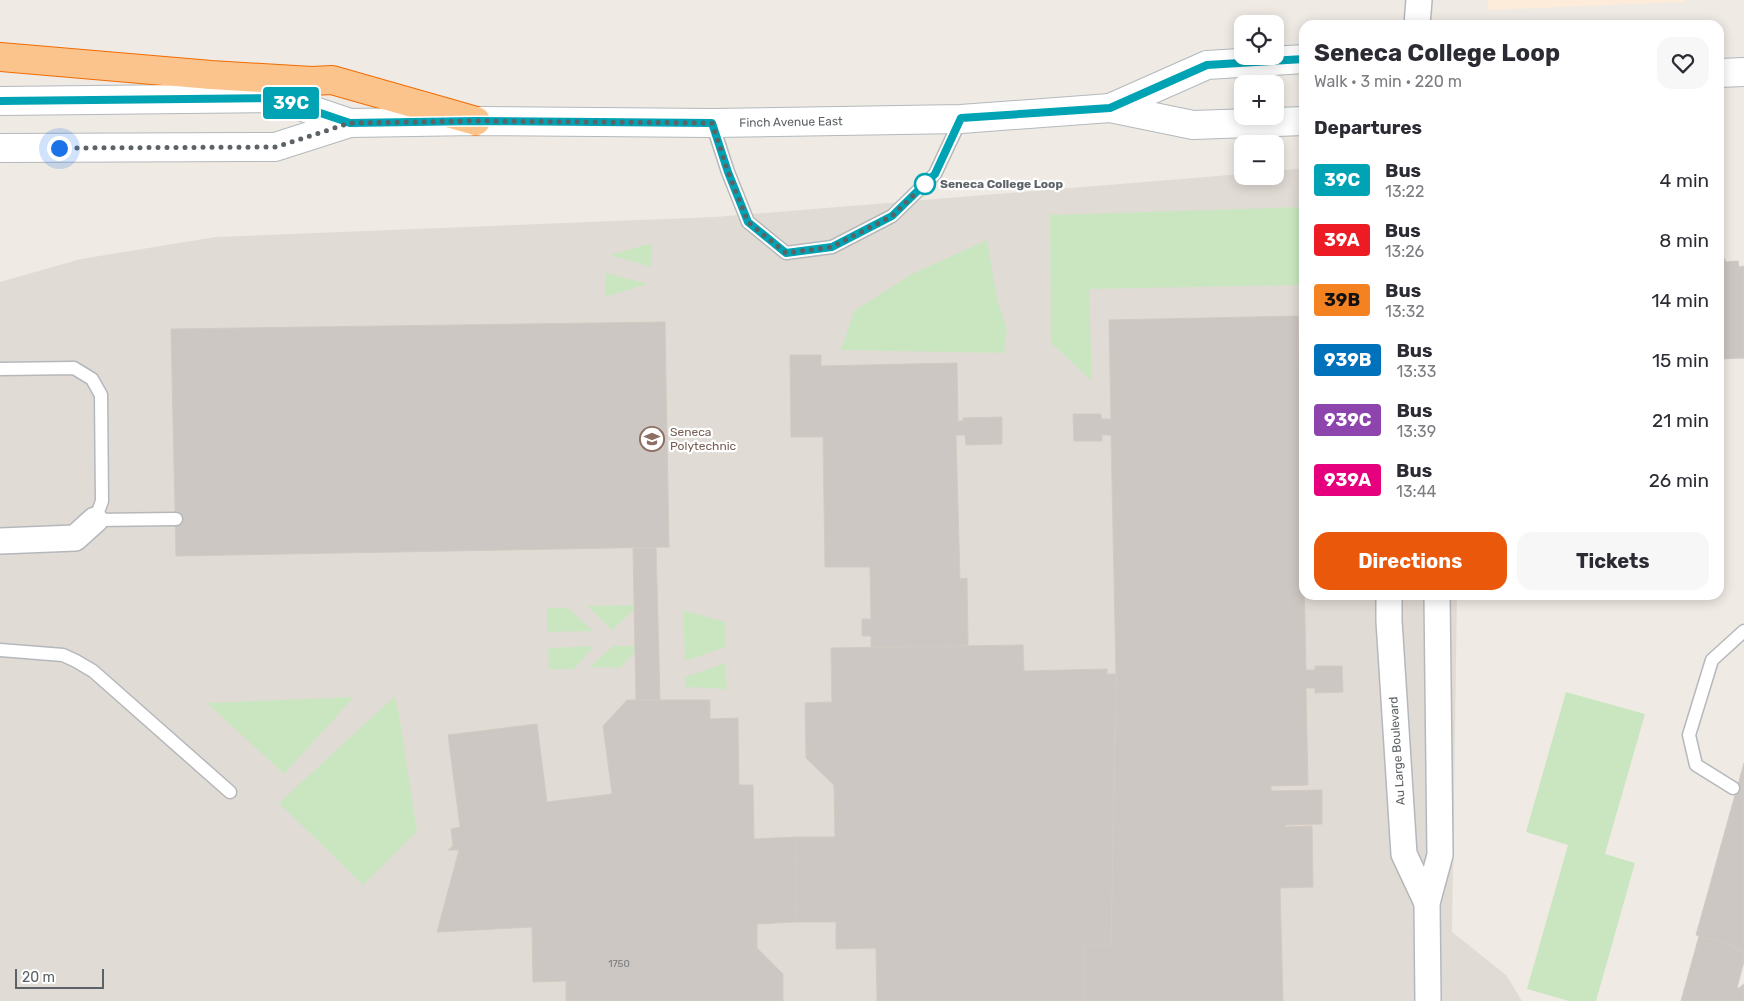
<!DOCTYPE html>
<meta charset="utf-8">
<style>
:root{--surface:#fff;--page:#f7f7f7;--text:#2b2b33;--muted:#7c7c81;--accent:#ea580c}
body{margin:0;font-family:Rubik,sans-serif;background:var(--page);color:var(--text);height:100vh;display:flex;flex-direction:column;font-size:19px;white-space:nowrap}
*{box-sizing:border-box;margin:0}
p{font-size:16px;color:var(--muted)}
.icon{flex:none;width:28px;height:28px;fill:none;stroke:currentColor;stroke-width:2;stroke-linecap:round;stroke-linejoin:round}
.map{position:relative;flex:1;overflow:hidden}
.details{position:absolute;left:1299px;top:20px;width:425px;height:580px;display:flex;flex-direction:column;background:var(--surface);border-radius:15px;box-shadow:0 2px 12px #0003}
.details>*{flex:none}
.badge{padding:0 10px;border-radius:4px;font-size:18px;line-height:32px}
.controls{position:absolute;left:1234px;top:15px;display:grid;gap:10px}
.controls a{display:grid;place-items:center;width:50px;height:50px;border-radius:10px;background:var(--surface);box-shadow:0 2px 12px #0003;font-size:25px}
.scale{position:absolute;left:15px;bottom:12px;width:89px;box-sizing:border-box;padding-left:5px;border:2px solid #5c6265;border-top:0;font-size:14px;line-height:18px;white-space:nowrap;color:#5c6265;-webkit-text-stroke:4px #fff;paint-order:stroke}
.you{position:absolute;width:25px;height:25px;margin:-12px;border:4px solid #fff;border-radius:50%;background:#1a73e8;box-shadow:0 0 0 8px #1a73e833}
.map>.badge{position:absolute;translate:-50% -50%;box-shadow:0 0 0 2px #fff}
h2{padding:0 15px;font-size:19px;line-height:45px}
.round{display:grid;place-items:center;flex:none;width:52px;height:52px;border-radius:15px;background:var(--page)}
.summary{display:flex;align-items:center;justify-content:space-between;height:85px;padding:0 15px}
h1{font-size:24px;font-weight:700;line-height:38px}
.cta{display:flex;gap:10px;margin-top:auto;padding:10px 15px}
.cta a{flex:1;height:58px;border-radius:15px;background:var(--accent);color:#fff;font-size:20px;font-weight:700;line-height:58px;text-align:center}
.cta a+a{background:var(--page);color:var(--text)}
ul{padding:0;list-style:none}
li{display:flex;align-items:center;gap:15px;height:60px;padding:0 15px}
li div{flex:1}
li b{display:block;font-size:19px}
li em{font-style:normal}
li .badge{min-width:55px;font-weight:700;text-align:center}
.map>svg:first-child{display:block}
.commercial{fill:#feecda}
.education{fill:#e1dbd5}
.green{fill:#cae6c1}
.building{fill:#ccc7c3;stroke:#d3cac2}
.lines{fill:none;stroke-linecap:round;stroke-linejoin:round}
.lane-casing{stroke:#b5b8bb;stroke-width:15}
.street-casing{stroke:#b5b8bb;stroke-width:28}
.secondary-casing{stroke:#b3b9bc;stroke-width:30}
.highway-casing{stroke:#f16b02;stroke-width:30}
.lane{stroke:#fff;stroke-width:12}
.street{stroke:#fff;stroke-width:25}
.secondary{stroke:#fff;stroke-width:28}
.highway{stroke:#fcc48d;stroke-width:28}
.line-casing{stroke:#fff;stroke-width:11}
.line{stroke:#00a3b4;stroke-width:8}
.walk{stroke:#5c6265;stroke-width:5;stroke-dasharray:0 9}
.stop-dot{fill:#fff;stroke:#00a3b4;stroke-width:2.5}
.labels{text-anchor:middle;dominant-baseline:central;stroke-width:4.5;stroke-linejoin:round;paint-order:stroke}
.number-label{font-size:10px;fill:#787b7c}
.street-label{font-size:12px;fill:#5c6265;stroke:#fff}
.stop-label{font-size:12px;font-weight:bold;fill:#5c6265;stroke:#fff;text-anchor:start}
.education-label{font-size:12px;fill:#785e54;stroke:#fff;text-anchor:start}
</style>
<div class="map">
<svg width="1744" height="1001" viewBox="0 0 1744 1001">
<rect width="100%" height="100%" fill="#efeae4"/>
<!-- commercial -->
<path class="commercial" d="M1488,0H1684V2L1488,10Z"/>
<!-- education -->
<path class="education" d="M1304,168V595H1457L1452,932L1506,975L1522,1001H0V282L81,259L216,237L715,217L1242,174V176H1275V171Z"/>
<!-- green -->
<g class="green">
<path d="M1304,207V285L1089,289L1092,381L1051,343L1050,215Z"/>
<path d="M987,240L997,299L1007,329L1004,353L841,350L854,311L912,274Z"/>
<path d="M652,243V267L610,255Z"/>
<path d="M606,273L648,284L605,297Z"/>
<path d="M639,605L612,630L587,606Z"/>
<path d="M547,608H568L593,631L547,632Z"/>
<path d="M683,610L725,622V647L685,661Z"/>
<path d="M594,646L574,669H549L548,648Z"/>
<path d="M613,646H641L620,668L590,667Z"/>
<path d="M725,663L727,689L685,687V677Z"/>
<path d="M1566,692L1645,714L1605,854L1635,863L1596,1001H1569L1527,989L1568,845L1526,832Z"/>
<path d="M395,696L399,714L417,831L363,885L279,803Z"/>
<path d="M354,697L284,774L207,703Z"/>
</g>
<!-- building -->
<g class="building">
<path d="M1725,259V262L1738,261L1739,267L1744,266V358L1719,359V260Z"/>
<path d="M1298,316L1300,415H1304V432H1301L1306,670H1315V666H1342L1343,692L1315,693V688H1306L1308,785L1271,786V791L1322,790V824L1285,825V827L1312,826L1313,887L1280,888L1283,1001H1084V946L1111,945L1116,674L1111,435H1102V441H1074L1073,414H1101V419H1111L1109,320Z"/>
<path d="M665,322L669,547L176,556L171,329Z"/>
<path d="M790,355H821V366L957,363L958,421H963V418L1002,417V444L966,445L965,435H956L960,579L967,578L968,646L871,647V636H862V619H871L870,567H825L823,437H791Z"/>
<path d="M633,548H656L660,700H636Z"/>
<path d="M1023,645L1024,671L1107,669V674H1116L1111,945L1084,946V1001H877L876,948L836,949V922H795L796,837H835L834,785L806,758L805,703L832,702L831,648Z"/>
<path d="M627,700H710V719L738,718L739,785H753L754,839L796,837L795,922L757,924V948L783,974V1001H566V981L533,982L532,927L437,932L459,850H448L453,846L451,829L460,827L448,735L537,724L547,802L612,794L603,726Z"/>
<path d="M1744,763V952L1734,949V946L1696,935Z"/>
<path d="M1699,936L1734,946V949L1744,952V961L1737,988H1739L1744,984V1001H1681Z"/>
</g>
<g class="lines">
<defs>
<g id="lane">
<path d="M712,123L728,172L748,222L786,253L832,247L892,216L935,174L961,119"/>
<path d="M0,369L74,368L92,379L101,395L102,501L95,520L176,519"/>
<path d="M0,650L63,655L76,661L93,671L230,792"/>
<path d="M1733,788L1696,765L1689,735L1712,660L1744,631"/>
</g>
<g id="street">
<path d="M1417,25L1419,0"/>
<path d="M0,541L75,538L95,520"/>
<path d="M1389,595V621L1404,854L1427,903"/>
<path d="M1428,1001L1427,903L1440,855L1437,595"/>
</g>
<g id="secondary">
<path d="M1719,73L1744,72"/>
<path d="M0,101L276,98L350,123"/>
<path d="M1110,108L1207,65L1304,59"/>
<path d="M0,148L275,147L350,123L476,121L712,123L961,119L1110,108L1193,125L1304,121"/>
</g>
<path id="highway" d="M0,57L211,75L312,81L332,80L476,121"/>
</defs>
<!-- lane casing -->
<use href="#lane" class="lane-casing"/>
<!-- street casing -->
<use href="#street" class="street-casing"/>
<!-- secondary casing -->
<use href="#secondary" class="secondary-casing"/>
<!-- highway casing -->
<use href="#highway" class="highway-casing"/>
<!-- lane -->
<use href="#lane" class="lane"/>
<!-- street -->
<use href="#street" class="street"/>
<!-- secondary -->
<use href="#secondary" class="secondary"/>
<!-- highway -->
<use href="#highway" class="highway"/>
</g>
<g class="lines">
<defs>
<path id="line" d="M0,101L276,98L350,123L476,121L712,123L728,172L748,222L786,253L832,247L892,216L935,174L961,118L1110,108L1207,65L1304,59"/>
</defs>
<!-- line casing -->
<use href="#line" class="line-casing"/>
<!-- line -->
<use href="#line" class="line"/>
<!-- walk -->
<path class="walk" d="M59,148L276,147L350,123L476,121L712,123L728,172L748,222L786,253L832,247L892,216L925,184"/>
</g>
<!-- icons -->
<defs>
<symbol id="university-ring" viewBox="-11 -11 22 22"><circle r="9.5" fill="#fff" stroke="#8d6e63" stroke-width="1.5"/><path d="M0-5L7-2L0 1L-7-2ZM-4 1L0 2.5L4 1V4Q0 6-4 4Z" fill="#8d6e63"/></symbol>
</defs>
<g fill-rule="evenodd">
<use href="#university-ring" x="638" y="425" width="28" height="28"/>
</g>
<!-- markers -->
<circle class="stop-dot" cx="925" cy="184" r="10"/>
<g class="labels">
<!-- number labels -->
<g class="number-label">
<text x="619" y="964">1750</text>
</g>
<!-- street labels -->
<g class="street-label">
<text transform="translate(791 122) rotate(-1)">Finch Avenue East</text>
<text transform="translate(1397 751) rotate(-94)">Au Large Boulevard</text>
</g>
<!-- stop labels -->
<g class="stop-label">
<text x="940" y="184">Seneca College Loop</text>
</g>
<!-- education labels -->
<g class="education-label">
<text x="670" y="432">Seneca<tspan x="670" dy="14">Polytechnic</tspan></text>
</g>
</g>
</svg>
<div class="controls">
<a><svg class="icon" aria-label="locate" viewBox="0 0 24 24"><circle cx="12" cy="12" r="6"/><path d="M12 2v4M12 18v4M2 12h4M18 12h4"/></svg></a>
<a>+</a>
<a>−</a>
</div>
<div class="scale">20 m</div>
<div class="you" style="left:59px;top:148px"></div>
<b class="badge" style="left:291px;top:103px;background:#00a3b4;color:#fff">39C</b>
<section class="details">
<div class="summary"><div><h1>Seneca College Loop</h1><p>Walk · 3 min · 220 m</p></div><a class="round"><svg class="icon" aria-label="heart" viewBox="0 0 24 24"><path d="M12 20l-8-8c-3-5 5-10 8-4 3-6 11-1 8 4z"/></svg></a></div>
<h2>Departures</h2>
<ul>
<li><span class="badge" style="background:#00a3b4;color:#fff">39C</span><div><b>Bus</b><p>13:22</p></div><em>4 min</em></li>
<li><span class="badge" style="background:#ed1c24;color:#fff">39A</span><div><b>Bus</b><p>13:26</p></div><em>8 min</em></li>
<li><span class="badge" style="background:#f58220;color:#111">39B</span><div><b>Bus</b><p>13:32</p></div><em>14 min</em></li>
<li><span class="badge" style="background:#0072bc;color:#fff">939B</span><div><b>Bus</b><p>13:33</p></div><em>15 min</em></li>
<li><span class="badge" style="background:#8e44ad;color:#fff">939C</span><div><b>Bus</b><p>13:39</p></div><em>21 min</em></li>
<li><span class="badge" style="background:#e6007e;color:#fff">939A</span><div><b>Bus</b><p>13:44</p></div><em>26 min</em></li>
</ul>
<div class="cta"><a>Directions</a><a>Tickets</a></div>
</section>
</div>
